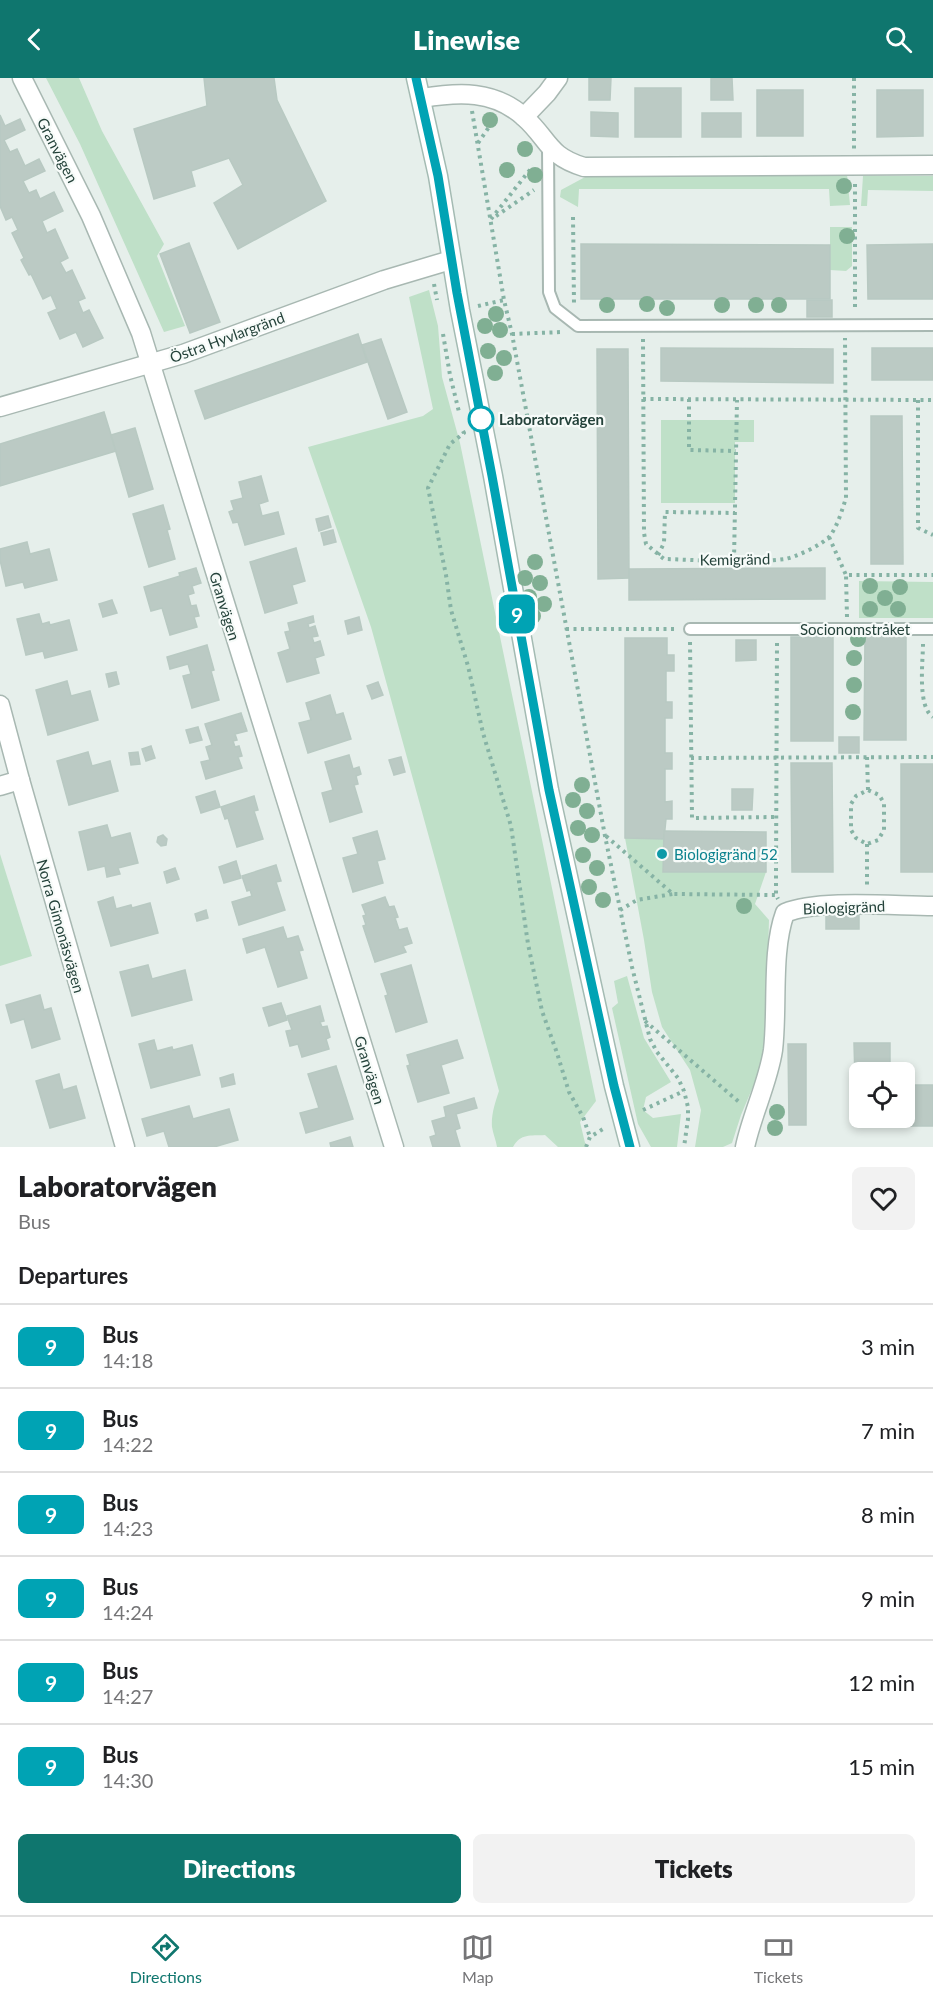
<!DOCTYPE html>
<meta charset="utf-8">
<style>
:root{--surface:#fff;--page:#f2f2f2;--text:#202124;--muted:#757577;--line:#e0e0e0;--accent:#0f766e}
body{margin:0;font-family:Lato,sans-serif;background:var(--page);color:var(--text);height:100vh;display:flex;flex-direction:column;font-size:22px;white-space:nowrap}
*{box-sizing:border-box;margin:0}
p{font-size:20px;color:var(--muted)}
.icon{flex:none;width:33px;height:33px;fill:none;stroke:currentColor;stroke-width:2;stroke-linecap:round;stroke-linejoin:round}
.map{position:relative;height:1069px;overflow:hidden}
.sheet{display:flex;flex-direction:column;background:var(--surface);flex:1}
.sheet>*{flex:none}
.badge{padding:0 12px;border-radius:9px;font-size:21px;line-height:39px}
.buttons{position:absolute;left:849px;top:984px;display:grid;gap:12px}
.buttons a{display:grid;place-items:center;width:66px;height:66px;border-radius:9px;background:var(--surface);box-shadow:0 3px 9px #0003;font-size:30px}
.map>.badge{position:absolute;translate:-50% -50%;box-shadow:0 0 0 3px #fff}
h2{padding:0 18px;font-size:22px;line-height:54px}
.round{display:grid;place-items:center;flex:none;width:63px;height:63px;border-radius:9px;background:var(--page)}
.summary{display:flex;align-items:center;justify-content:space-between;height:102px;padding:0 18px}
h1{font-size:28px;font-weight:800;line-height:45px}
.primary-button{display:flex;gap:12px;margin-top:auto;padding:12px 18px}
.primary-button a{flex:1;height:69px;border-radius:9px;background:var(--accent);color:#fff;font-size:24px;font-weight:800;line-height:69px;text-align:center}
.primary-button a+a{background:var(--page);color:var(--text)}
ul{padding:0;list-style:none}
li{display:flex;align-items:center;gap:18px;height:84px;padding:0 18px;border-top:2px solid var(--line)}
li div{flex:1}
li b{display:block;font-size:22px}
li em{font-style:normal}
li .badge{min-width:66px;font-weight:700;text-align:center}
header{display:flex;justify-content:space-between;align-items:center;height:78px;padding:0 18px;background:var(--accent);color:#fff;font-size:27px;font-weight:800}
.tabs{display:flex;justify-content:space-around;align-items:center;height:84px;border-top:2px solid var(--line);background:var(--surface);font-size:16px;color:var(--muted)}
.tabs a{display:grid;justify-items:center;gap:3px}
.tabs .current{color:var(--accent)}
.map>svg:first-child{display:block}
.green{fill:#bfe0c8}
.building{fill:#bbcac4;stroke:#b8c9c2;stroke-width:1.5}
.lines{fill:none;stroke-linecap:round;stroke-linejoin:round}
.lane-casing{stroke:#a8b8b2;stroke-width:14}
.street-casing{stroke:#a8b8b2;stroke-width:21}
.secondary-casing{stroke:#a4bbb3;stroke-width:21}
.path{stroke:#86b3a5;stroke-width:4;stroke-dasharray:3 4.5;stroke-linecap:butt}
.lane{stroke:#fff;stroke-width:10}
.street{stroke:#fff;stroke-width:18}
.secondary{stroke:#fff;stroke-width:18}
.tree{fill:#80af93}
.line-casing{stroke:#fff;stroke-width:14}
.line{stroke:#00a3b4;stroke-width:9}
.stop-dot{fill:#fff;stroke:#00a3b4;stroke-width:3}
.culture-dot{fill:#0f9aa8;stroke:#f7fbf9;stroke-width:2}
.labels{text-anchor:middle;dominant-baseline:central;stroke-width:4.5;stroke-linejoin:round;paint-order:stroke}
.street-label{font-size:15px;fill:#24423a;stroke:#f7fbf9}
.stop-label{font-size:15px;font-weight:bold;fill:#24423a;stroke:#f7fbf9;text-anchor:start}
.culture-label{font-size:15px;fill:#0d838f;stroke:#f7fbf9;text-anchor:start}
</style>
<header><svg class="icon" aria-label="back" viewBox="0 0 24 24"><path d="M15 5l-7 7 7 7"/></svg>Linewise<svg class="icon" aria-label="search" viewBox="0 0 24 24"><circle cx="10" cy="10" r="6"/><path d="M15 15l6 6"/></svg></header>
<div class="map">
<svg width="933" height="1069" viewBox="0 0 933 1069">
<rect width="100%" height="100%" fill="#e6efeb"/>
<!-- green -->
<g class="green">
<path d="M46,0H79L102,53L164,166L157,178L185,248L164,254L80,66Z"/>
<path d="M847,96L850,127L830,128L829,111H579L578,129L560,119L561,112L587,98Z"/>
<path d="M863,98H933V113L868,112L867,128H861Z"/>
<path d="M830,149H852V188L846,193L830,192Z"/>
<path d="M429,212L438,248L442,299L460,365L596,1023L580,1044L586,1069H558L545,1057C530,1058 521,1055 513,1069H497C496,1062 493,1056 492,1049C491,1037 495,1025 499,1013L371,549L308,369L423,338L433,331L409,219Z"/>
<path d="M661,342H754V364H735V425H661Z"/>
<path d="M859,503L933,504V540H859Z"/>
<path d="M625,760L664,761V794H766L755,826L769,842L765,980L741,1037L732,1065L723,1069H695L701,1032L690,992L662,949L652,914L644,862Z"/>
<path d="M0,776L32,878L0,888Z"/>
<path d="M627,898L644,960L671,1004L646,1019L643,1032L653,1040L681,1036L677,1069H651L638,1046L612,930L618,925L614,903Z"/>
</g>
<!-- building -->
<g class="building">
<path d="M204,0H274L277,22L326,123L238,171L214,125L243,107L229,80L191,93L195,108L154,121L134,51L207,28Z"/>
<path d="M589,0H611L610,22H589Z"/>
<path d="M711,0H732L733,22H711Z"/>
<rect x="635" y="10" width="46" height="49"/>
<rect x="757" y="12" width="46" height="46"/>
<path d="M877,12H923V58L877,59Z"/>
<path d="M591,34L618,35V59L591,58Z"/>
<rect x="702" y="35" width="39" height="24"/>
<path d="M0,37L5,48L20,41L25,52L4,62L10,74L17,71L25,88L39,81L45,93L23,103L29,115L36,112L40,121L54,114L63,133L42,143L47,155L55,151L68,180L60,184L66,195L72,192L85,220L78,223L83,235L89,232L103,260L83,269L76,254L60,261L48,235L57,231L51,217L43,221L31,196L29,197L21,182L24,180L12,155L18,152L12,139L6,142L0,128Z"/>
<path d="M189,165L220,244L190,255L160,176Z"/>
<path d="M581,166L830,167V221H581Z"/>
<path d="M933,166V221H868L867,167Z"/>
<rect x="807" y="222" width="25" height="17"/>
<path d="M358,256L367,284L205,341L195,313Z"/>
<path d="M381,261L407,334L388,341L362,267Z"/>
<path d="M661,270L833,271V305L661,303Z"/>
<rect x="872" y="270" width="61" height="32"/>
<path d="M597,271H628L629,500L598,501Z"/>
<path d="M104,334L116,373L0,408V366Z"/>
<path d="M871,338H902L903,486H871Z"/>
<path d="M135,350L153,411L129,419L111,357Z"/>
<path d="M261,398L268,423L259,426L262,438L278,434L284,456L245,467L238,444L233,445L229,434L234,432L231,423L243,420L239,404Z"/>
<path d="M163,427L170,451L167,452L175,481L149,489L133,436Z"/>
<path d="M328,438L331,449L319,453L316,441Z"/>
<path d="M333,452L336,464L324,467L321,455Z"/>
<path d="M27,464L30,476L49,471L57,502L25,510L23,504L6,508L0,482V471Z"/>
<path d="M296,470L305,503L292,507L297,525L265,535L250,484Z"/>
<path d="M196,490L201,505L192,508L194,515L188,517L191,528L196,527L199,538L194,539L197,549L170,557L162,530L151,533L144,509L180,498L179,495Z"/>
<path d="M825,490V521L629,522V491Z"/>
<path d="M112,522L117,535L103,539L99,526Z"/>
<path d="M39,536L42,546L49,544L50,547L69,542L77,572L45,580L43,573L26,577L17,541Z"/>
<path d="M313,538L314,544L308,546L309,550L315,548L318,558L312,559L314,565L320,563L324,577L315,580L319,595L287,604L278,575L290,571L285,554L290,553L288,545Z"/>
<path d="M359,539L362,552L348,556L345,543Z"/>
<path d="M865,558H906V662H864Z"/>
<rect x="791" y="559" width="42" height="104"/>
<path d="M625,560H667V577H674V593H666V624H672V640H665V675H672V691H665V724L672,723V741H666L664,761L625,760Z"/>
<path d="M736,562H756V582L736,583Z"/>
<path d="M207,567L214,592L211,593L219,622L192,630L183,598L191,596L188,586L170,591L167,579Z"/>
<path d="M116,594L119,606L109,609L106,596Z"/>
<path d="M67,603L71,618L90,613L98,642L48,657L36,612Z"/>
<path d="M378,604L383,617L372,621L367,608Z"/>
<path d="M330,617L336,637L343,635L351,661L308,675L299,645L311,642L306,625Z"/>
<path d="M241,635L247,653L235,656L237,662L233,663L235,669L239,668L242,678L238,679L242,690L206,701L201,684L210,682L206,669L212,667L205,646Z"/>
<path d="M198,649L202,662L190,665L186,652Z"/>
<rect x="839" y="659" width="20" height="16"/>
<path d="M151,668L155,680L146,683L142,671Z"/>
<path d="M88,674L92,688L110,683L118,713L69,727L57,683Z"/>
<path d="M138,674L140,686L131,687L129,675Z"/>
<path d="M349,677L353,691L359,689L361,696L356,698L358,706L354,707L362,734L330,744L322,715L333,712L325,684Z"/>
<path d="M401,679L405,694L394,697L389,682Z"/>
<path d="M791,685H832L833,794H792Z"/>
<rect x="901" y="686" width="32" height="108"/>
<path d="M732,711H753L752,732H732Z"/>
<path d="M215,713L220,729L201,735L196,719Z"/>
<path d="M254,718L258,732L254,733L263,761L237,769L228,740L225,741L221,729Z"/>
<path d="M107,747L111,760L130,755L138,785L118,790L120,796L107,799L105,788L88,792L79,754Z"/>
<path d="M377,753L385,781L377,783L383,805L353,814L343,780L358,776L353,760Z"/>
<path d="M664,753L766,754V794H663Z"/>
<path d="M163,757L167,761L166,767L161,768L157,764L158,759Z"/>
<path d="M236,783L241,800L224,805L219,789Z"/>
<path d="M276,787L281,803L276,804L285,832L239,847L232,824L252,818L250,812L247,813L242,798Z"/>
<path d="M175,790L179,801L167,805L164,794Z"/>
<path d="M113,819L116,831L131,827L132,830L150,825L158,855L111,868L98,824Z"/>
<path d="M385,819L389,829L394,828L398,839L395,840L399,852L407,850L412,865L403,868L406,874L375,884L363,848L366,847L363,838L366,837L362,827Z"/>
<path d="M206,832L208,840L197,843L195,836Z"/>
<rect x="826" y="835" width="33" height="16"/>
<path d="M283,849L287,861L298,858L303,872L299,873L307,900L278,909L265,869L247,875L243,861Z"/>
<path d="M148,887L152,901L185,892L192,922L132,938L120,894Z"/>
<path d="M411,887L427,944L396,954L385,918L388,917L381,896Z"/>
<path d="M40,917L44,932L51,930L60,961L32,970L24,941L11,945L6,927Z"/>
<path d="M281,925L287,942L269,948L263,930Z"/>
<path d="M320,928L324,943L320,944L322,949L327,948L330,959L326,961L329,971L302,979L298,966L290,968L286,953L292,952L287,938Z"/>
<path d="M154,962L157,973L172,969L173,972L192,967L200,997L151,1010L139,966Z"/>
<path d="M457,962L463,980L441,987L449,1015L418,1024L407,988L410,987L407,977Z"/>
<path d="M854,965H890V994H860V1001H855Z"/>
<path d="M788,966H806V1047H789Z"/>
<path d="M336,988L353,1041L306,1055L300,1035L319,1030L308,996Z"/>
<path d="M59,996L63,1012L76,1008L85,1040L50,1050L36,1003Z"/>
<path d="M233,996L235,1006L222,1009L220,1000Z"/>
<path d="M904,1007H933V1048H861V1040H904Z"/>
<path d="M474,1020L477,1030L456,1036L460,1050L455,1052L460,1069H433L430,1059L436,1057L432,1043L446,1039L444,1029Z"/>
<path d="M189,1028L193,1041L229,1031L238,1062L214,1069H169L164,1053L147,1058L142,1041Z"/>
<path d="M350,1059L353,1069H331L330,1065Z"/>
</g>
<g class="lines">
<defs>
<g id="lane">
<path d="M548,69L549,214L555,230L578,248L933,247"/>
<path d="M690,551H933"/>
</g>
<g id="street">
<path d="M22,0L91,138L141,255L394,1069"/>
<path d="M422,20C459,14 494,12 524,39C549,61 547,78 584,89L933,87"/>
<path d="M524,39L547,15L558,0"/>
<path d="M0,329L183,276L384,202L451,182"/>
<path d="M0,627L20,702L125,1069"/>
<path d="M0,708L20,702"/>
<path d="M745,1069C752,1036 768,1005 773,972C778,930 771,873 785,835C819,821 894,828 933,828"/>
</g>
<path id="secondary" d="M416,0L438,98L460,232L493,398L549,712L614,1008L630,1069"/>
</defs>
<!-- lane casing -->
<use href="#lane" class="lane-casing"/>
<!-- street casing -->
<use href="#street" class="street-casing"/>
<!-- secondary casing -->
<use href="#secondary" class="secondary-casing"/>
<!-- path -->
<g class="path">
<path d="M854,0V71"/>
<path d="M472,33L504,222L512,256L605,758L632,889L650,961L657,974L678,1000L684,1013L688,1029V1041L684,1069"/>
<path d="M478,65L496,39"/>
<path d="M855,106V233"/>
<path d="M496,138L534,112"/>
<path d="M573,139L574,226"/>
<path d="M491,141L533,88"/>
<path d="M434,206L437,222"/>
<path d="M478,228L504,222"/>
<path d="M443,256L450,297L459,334"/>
<path d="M512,256L562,254"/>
<path d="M643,261L644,455L646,466L664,481C703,482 746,486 785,481C796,479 822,467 830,458C838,447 842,432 846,420L845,260"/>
<path d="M643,321L933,322"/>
<path d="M689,321V372L736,373"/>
<path d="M918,322V450L933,457"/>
<path d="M463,353L464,355L450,366L428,410L446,497L451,532L468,588L483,655L511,748L528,866L542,933L557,975L569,1014L583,1039L590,1059"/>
<path d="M829,459L846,497"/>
<path d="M658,477L664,465L665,434L735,435"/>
<path d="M734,482L737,322"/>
<path d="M847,539L846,497H933"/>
<path d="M566,551H678"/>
<path d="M690,564L692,740L776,739"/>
<path d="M777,565L776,793V817L778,821"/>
<path d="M923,566C923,583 917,629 933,639"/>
<path d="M867,679L868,712L856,718L851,726V752L856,760L867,766L878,762L884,752V725L879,717L868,712"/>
<path d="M691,680L933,679"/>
<path d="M606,758L673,816L776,817"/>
<path d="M867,766V810"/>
<path d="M620,832L637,822L673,816"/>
<path d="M645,943L739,1024"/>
<path d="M643,1032L684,1013"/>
<path d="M586,1069L590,1059L603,1051"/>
</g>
<!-- lane -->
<use href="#lane" class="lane"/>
<!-- street -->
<use href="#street" class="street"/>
<!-- secondary -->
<use href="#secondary" class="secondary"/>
</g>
<!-- trees -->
<g class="tree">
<circle cx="490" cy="42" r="8"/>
<circle cx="525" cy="71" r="8"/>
<circle cx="507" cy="92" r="8"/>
<circle cx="535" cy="97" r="8"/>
<circle cx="844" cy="108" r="8"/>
<circle cx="847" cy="158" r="8"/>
<circle cx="647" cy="226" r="8"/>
<circle cx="607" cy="227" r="8"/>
<circle cx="722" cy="227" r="8"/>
<circle cx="756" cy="227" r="8"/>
<circle cx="779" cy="227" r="8"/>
<circle cx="667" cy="230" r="8"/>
<circle cx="496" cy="236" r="8"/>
<circle cx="485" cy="248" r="8"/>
<circle cx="500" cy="252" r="8"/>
<circle cx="488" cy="273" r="8"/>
<circle cx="504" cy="280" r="8"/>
<circle cx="495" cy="295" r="8"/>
<circle cx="535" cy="484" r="8"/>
<circle cx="525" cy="500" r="8"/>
<circle cx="540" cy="505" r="8"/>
<circle cx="870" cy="508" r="8"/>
<circle cx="900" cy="509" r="8"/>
<circle cx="529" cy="519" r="8"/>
<circle cx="885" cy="520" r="8"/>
<circle cx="544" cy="526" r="8"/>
<circle cx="870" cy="531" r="8"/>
<circle cx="898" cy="531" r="8"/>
<circle cx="533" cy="538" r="8"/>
<circle cx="858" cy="561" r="8"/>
<circle cx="854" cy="580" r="8"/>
<circle cx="854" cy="607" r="8"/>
<circle cx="853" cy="634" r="8"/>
<circle cx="582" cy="707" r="8"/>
<circle cx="573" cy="722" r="8"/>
<circle cx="587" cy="733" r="8"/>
<circle cx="578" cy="750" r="8"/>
<circle cx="592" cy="757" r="8"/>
<circle cx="583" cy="777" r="8"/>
<circle cx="597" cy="790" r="8"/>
<circle cx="589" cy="809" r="8"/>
<circle cx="603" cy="822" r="8"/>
<circle cx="744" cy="828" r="8"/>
<circle cx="777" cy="1034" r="8"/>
<circle cx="775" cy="1050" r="8"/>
</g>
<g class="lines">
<defs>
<path id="line" d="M416,0L438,98L457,215L492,398L549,712L614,1008L630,1069"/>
</defs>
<!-- line casing -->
<use href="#line" class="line-casing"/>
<!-- line -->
<use href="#line" class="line"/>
</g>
<!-- markers -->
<circle class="stop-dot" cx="481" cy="341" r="12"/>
<circle class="culture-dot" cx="662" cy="776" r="6"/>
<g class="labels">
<!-- street labels -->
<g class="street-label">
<text transform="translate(58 72) rotate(63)">Granvägen</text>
<text transform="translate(227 259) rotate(-20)">Östra Hyvlargränd</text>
<text transform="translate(735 481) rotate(-1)">Kemigränd</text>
<text transform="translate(225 528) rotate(73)">Granvägen</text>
<text x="855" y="551">Socionomstråket</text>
<text transform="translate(844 829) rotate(-2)">Biologigränd</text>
<text transform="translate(61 848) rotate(74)">Norra Gimonäsvägen</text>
<text transform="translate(370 992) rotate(73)">Granvägen</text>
</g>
<!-- stop labels -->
<g class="stop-label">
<text x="499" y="341">Laboratorvägen</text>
</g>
<!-- culture labels -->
<g class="culture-label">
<text x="674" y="776">Biologigränd 52</text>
</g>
</g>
</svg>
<div class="buttons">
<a><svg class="icon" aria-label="locate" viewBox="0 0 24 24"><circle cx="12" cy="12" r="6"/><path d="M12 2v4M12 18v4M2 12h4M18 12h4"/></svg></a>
</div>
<b class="badge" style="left:517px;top:536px;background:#00a3b4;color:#fff">9</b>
</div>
<section class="sheet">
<div class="summary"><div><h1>Laboratorvägen</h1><p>Bus</p></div><a class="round"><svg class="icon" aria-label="heart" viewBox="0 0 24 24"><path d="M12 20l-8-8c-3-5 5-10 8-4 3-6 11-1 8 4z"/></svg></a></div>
<h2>Departures</h2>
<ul>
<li><span class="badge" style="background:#00a3b4;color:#fff">9</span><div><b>Bus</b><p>14:18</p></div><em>3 min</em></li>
<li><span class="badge" style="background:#00a3b4;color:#fff">9</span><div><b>Bus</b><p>14:22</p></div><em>7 min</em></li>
<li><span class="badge" style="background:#00a3b4;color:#fff">9</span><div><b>Bus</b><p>14:23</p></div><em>8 min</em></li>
<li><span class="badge" style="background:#00a3b4;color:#fff">9</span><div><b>Bus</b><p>14:24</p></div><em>9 min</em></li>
<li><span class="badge" style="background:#00a3b4;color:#fff">9</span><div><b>Bus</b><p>14:27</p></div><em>12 min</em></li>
<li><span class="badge" style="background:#00a3b4;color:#fff">9</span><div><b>Bus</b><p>14:30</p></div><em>15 min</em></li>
</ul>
<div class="primary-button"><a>Directions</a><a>Tickets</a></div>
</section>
<nav class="tabs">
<a class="current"><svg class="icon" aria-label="directions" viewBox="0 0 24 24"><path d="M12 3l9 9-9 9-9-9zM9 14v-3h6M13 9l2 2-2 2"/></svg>Directions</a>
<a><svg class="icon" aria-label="map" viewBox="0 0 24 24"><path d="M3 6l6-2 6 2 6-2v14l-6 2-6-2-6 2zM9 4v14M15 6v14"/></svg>Map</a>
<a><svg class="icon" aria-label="tickets" viewBox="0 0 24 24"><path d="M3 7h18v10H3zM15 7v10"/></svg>Tickets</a>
</nav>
